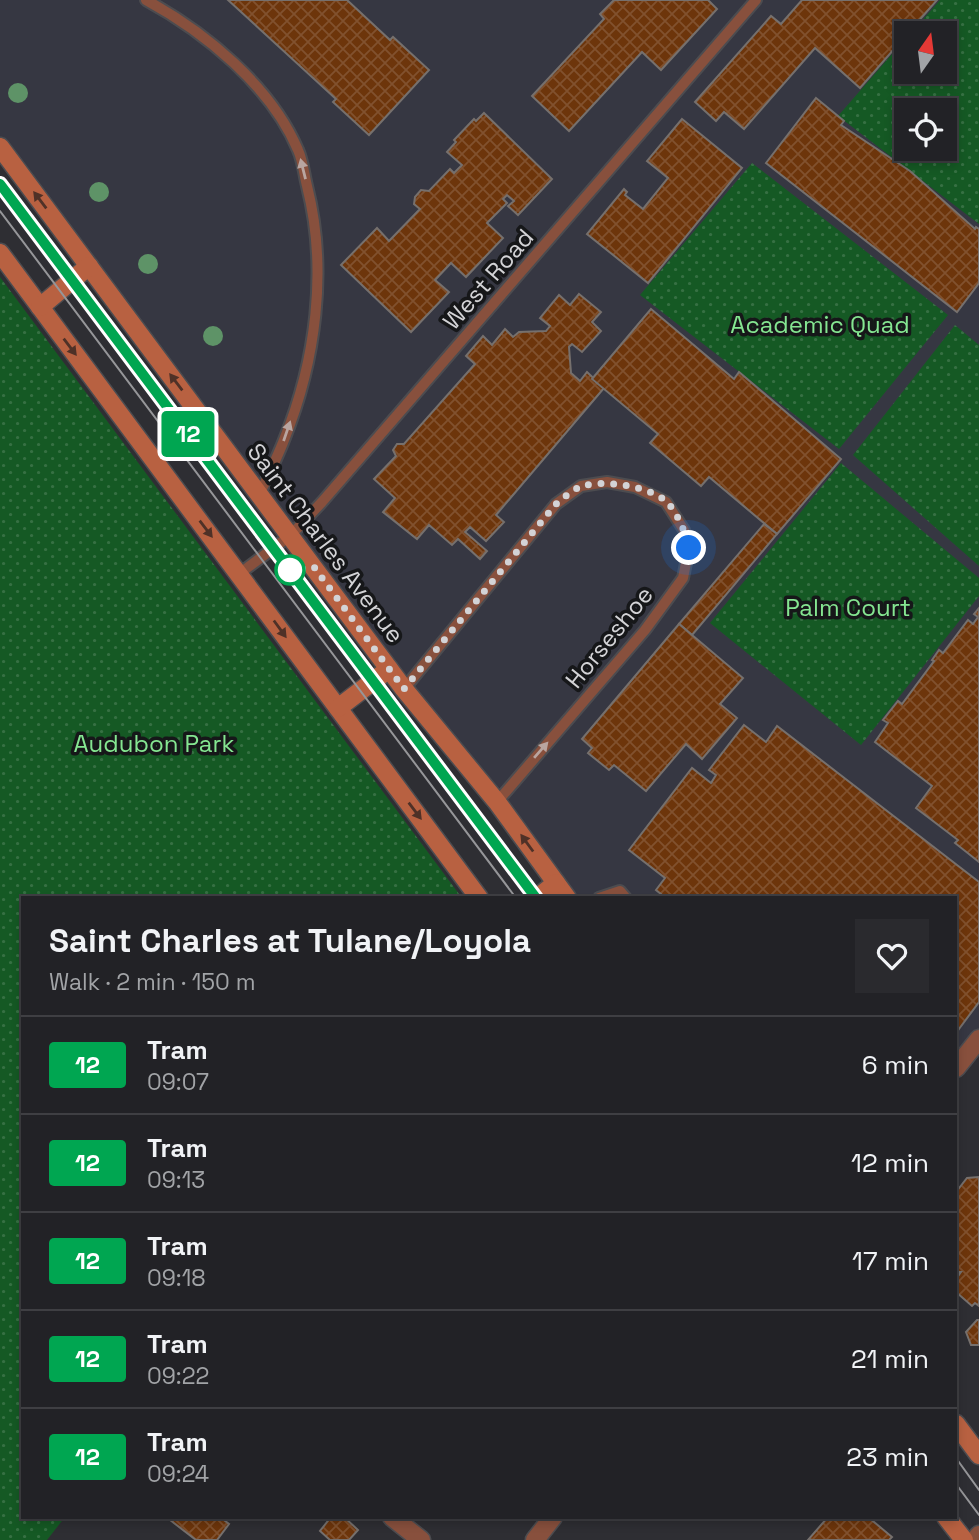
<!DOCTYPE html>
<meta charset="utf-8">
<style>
:root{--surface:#222226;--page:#2a2a2e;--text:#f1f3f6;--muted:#a2a4a7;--line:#3f3f43}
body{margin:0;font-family:"Space Grotesk",sans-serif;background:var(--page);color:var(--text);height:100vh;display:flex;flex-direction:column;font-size:26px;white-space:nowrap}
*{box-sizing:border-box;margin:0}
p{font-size:23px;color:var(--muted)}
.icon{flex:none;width:38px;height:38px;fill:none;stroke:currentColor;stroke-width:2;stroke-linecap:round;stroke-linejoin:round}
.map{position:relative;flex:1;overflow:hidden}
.drawer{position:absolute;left:21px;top:896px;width:936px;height:623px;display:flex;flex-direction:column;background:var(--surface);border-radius:0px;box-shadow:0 4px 10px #0003,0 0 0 2px var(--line)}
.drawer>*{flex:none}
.badge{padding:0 14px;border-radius:5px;font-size:24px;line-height:46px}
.needle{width:46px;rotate:14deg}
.buttons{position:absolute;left:894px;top:21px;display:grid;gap:14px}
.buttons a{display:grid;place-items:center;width:63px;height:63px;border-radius:0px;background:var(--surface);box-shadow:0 4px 10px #0003,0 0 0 2px var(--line);font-size:35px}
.you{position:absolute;width:35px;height:35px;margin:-18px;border:5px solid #fff;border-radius:50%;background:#1a73e8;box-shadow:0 0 0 10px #1a73e833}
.map>.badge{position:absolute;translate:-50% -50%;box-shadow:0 0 0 4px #fff}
.round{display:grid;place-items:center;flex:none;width:74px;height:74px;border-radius:0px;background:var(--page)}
.overview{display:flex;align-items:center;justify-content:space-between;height:119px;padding:0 28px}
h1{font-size:33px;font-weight:600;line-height:52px}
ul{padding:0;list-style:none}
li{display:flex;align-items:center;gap:21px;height:98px;padding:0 28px;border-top:2px solid var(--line)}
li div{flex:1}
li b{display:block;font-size:26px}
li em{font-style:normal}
li .badge{min-width:77px;font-weight:700;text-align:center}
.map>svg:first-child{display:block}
.built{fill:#363742;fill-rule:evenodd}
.park{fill:url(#park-dots);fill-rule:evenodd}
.building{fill:url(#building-cross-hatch);stroke:#76706d;stroke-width:2}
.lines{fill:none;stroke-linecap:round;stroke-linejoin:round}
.service-casing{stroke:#4c4c50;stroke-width:14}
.minor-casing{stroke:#4c4c50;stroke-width:21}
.secondary-casing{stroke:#4c4c50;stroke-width:21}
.service{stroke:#88503d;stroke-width:10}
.minor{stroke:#88503d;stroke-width:18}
.secondary{stroke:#b86141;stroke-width:18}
.tram{stroke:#969699;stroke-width:2}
.tree{fill:#5e9367}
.oneway{fill:#b9a5a0}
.oneway2{fill:#4f3127}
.line-casing{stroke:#fff;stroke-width:16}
.line{stroke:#00a651;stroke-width:10}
.walk{stroke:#d3d3d6;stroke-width:7;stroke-dasharray:0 12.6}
.stop-dot{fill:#fff;stroke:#00a651;stroke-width:3.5}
.labels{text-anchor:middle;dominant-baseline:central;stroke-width:7;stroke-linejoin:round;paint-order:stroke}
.street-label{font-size:24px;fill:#d3d3d6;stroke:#161719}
.park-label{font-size:24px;fill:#85e691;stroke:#161719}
</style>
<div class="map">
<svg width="979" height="1540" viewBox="0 0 979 1540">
<defs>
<pattern id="park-dots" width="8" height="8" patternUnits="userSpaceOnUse" patternTransform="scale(1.75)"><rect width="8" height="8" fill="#155924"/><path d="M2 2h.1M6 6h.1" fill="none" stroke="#367043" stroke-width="1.8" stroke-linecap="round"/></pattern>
<pattern id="building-cross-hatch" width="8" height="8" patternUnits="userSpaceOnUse" patternTransform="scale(1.75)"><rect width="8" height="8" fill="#6d350b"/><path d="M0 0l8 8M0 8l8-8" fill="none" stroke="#81512e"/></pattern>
</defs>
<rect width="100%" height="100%" fill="#2e2e33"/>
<!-- built -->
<path class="built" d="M0,0H979V1039L956,1068V898H571L0,147ZM906,33H945V72H906ZM906,110H945V149H906Z"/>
<!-- park -->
<g class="park">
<path d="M940,0H979V224L838,116L906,38V72H945V33H911ZM906,110H945V149H906Z"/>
<path d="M752,163L948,315L839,449L640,295Z"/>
<path d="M0,277L462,898H23V1517H65L47,1540H0Z"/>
<path d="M955,325L979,345V566L853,455Z"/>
<path d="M841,463L979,578V596L861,745L710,623Z"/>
</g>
<!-- building -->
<g class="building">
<path d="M228,0H347L390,40L393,37L429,70L369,135L333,102L336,99Z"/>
<path d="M614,0H708L717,9L661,70L642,52L569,131L532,96L604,19L600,14Z"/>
<path d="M802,0H937L860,88L815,48L744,129L724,112L716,121L695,102L771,16L781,24Z"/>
<path d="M816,98L844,121L841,125L910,171L975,229L976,227L979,229V283L957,312L766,163Z"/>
<path d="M484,113L552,179L518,215L508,206L514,201L507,195L503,199L507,203L487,223L503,238L466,277L451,263L435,280L449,292L411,332L341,265L377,228L389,241L420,209L414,204L415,197L421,190L429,191L450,169L454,173L462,165L447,152L456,142L454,140L474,119L476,121Z"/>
<path d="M682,119L742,168L648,283L587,234L624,189L627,192L625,195L643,209L668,178L647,161Z"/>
<path d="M579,294L601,312L592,322L601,331L582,352L572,344L569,347L571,373L580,381L587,372L604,388L496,515L504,522L486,541L470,527L465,532L487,551L480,559L458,539L452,545L429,525L417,539L383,512L395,498L374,479L396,456L393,450L397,444H404L475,364L466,356L483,336L492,345L505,329L513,337L519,332L546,331L550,326L540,318L559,295L570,305Z"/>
<path d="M651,309L734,379L739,372L841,459L777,534L709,477L701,486L650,443L658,434L592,379Z"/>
<path d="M764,524L777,534L692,635L679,624Z"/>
<path d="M979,608V862L955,843L958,840L916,808L932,786L875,742L888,723L883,720L898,701L902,704L934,661L932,660L939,650L943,653L968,620L973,624L978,617L974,614Z"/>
<path d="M679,624L743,678L720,704L737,718L702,759L686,744L646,791L614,765L609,770L588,753L592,748L582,739Z"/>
<path d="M744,725L766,742L777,726L979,882V1002L956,1033V898H666L656,890L665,878L629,850L692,768L711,783L716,775L709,770Z"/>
<path d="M979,1177V1306L975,1303L972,1306L956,1292V1279L961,1272H956V1192L967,1178Z"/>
<path d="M977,1320H979V1345H971L966,1332Z"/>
<path d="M173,1517H220L229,1524L217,1540H196L170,1520Z"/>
<path d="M331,1517H344L358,1530L349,1540H330L320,1531Z"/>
<path d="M828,1517H868L892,1537L889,1540H808Z"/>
</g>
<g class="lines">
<defs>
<g id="service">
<path d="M146,0C205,32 271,86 298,150C303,161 304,174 307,186C328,269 316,361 284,440C277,458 268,476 260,493"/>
<path d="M239,574L291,535L322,502L756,0"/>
<path d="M404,689L556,504L581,486L607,482L635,487L666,502L684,530L689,548L683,578L645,630L497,802"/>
<path d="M599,898L620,891L626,898"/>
</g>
<g id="minor">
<path d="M956,1068L979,1039"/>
<path d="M392,1517L421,1540"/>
<path d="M535,1540L553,1517"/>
<path d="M975,1540L979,1535"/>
</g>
<g id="secondary">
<path d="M0,147L404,689L497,802L567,898"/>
<path d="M0,253L479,898"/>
<path d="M40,307L89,266"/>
<path d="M338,708L389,669"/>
<path d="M537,898L556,883"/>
<path d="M956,1424L979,1455"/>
<path d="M946,1517L964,1540"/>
</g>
</defs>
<!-- service casing -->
<use href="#service" class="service-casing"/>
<!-- minor casing -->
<use href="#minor" class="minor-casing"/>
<!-- secondary casing -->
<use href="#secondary" class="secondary-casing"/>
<!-- service -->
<use href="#service" class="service"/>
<!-- minor -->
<use href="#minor" class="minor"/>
<!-- secondary -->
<use href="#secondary" class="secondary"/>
<!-- tram -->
<g class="tram">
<path d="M0,185L536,898"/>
<path d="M0,211L516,898"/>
<path d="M956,1458L979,1490"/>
<path d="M956,1484L979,1515"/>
</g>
</g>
<!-- trees -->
<g class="tree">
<circle cx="18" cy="93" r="10"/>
<circle cx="99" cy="192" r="10"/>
<circle cx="148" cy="264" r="10"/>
<circle cx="213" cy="336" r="10"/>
</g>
<!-- one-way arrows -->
<defs><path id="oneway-solid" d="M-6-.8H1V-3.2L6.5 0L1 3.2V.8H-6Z" transform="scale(1.75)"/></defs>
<g class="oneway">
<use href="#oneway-solid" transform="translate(303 169) rotate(-104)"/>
<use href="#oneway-solid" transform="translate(287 431) rotate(-71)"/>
<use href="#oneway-solid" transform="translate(541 750) rotate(-49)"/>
</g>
<g class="oneway2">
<use href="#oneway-solid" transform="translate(40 200) rotate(-127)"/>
<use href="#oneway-solid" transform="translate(70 347) rotate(53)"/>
<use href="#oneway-solid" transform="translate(176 382) rotate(-127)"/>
<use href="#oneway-solid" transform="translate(206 529) rotate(53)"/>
<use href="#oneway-solid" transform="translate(280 629) rotate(54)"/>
<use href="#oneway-solid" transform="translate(415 811) rotate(53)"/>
<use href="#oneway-solid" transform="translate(527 843) rotate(-126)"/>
</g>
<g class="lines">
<defs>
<path id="line" d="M0,184L536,898"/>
</defs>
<!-- line casing -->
<use href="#line" class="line-casing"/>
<!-- line -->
<use href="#line" class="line"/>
<!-- walk -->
<path class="walk" d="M290,570L314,567L404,689L556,504C564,498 574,488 583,486C605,479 653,487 668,503C679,516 685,532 689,548"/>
</g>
<!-- markers -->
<circle class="stop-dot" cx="290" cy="570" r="14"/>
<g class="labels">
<!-- street labels -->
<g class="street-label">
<text transform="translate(488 279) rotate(-49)">West Road</text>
<text transform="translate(326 543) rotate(53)">Saint Charles Avenue</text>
<text transform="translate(609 637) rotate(-51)">Horseshoe</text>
</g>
<!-- park labels -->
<g class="park-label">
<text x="820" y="324">Academic Quad</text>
<text x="848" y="607">Palm Court</text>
<text x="154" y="743">Audubon Park</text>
</g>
</g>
</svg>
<div class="buttons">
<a><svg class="needle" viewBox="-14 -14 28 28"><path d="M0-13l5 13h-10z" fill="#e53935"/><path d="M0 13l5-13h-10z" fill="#a2a4a7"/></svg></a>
<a><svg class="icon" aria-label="locate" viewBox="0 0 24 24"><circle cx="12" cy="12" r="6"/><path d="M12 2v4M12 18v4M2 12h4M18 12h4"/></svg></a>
</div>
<div class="you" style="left:689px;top:548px"></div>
<b class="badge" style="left:188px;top:434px;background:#00a651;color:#fff">12</b>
<section class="drawer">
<div class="overview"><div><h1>Saint Charles at Tulane/Loyola</h1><p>Walk · 2 min · 150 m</p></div><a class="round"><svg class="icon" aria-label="heart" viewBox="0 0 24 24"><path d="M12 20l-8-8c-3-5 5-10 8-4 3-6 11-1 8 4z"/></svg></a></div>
<ul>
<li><span class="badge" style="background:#00a651;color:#fff">12</span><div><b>Tram</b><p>09:07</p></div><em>6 min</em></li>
<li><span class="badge" style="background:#00a651;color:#fff">12</span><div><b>Tram</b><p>09:13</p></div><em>12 min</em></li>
<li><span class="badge" style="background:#00a651;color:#fff">12</span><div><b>Tram</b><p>09:18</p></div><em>17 min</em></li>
<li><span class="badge" style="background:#00a651;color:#fff">12</span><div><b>Tram</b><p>09:22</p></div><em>21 min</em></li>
<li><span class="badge" style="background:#00a651;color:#fff">12</span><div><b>Tram</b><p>09:24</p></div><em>23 min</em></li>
</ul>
</section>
</div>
